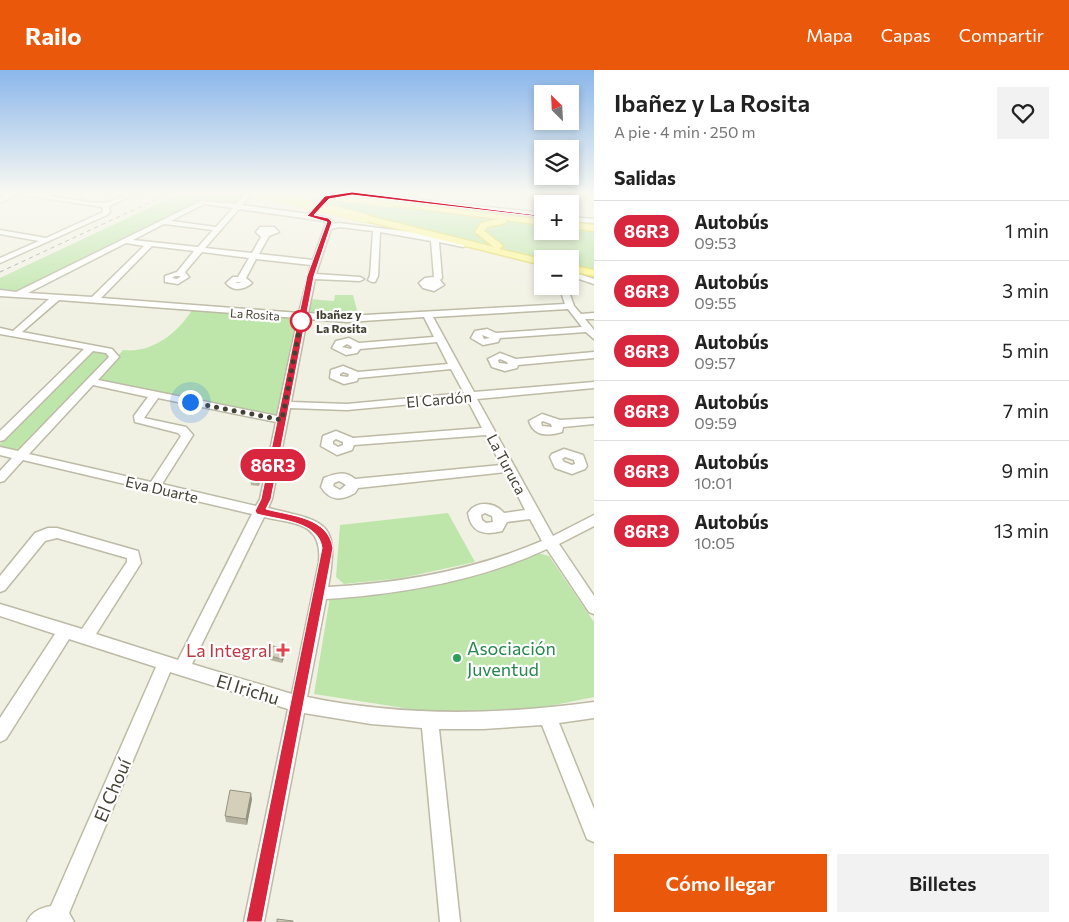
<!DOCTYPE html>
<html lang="es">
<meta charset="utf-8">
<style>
:root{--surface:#fff;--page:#f2f2f2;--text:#222;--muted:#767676;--line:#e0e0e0;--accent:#ea580c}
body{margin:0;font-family:Commissioner,sans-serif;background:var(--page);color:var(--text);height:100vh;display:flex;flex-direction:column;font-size:19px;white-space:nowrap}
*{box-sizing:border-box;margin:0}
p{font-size:16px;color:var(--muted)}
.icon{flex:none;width:28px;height:28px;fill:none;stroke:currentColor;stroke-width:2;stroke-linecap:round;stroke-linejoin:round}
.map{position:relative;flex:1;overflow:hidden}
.details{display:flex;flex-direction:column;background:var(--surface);width:475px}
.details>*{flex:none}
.badge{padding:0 10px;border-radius:16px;font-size:18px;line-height:32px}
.needle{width:32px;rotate:336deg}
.fabs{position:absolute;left:534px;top:15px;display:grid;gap:10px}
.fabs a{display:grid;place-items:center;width:45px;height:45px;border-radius:0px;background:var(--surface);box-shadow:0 2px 8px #0003;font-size:25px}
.you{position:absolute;width:25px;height:25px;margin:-12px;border:4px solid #fff;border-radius:50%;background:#1a73e8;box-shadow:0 0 0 8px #1a73e833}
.map>.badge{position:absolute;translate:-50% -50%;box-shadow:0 0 0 2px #fff}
h2{padding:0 20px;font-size:19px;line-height:45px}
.round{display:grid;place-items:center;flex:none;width:52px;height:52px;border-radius:0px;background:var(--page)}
.headline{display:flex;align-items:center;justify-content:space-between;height:85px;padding:0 20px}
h1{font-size:24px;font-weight:600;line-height:38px}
.button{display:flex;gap:10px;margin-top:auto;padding:10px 20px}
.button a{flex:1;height:58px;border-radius:0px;background:var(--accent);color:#fff;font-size:20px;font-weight:600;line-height:58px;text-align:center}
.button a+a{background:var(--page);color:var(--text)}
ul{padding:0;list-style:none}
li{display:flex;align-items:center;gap:15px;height:60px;padding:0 20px;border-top:1px solid var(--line)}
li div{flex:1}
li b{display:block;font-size:19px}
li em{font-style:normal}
li .badge{min-width:55px;font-weight:700;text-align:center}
header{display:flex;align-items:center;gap:30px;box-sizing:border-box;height:70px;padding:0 25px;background:var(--accent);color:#fff}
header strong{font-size:24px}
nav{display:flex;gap:28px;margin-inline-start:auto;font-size:18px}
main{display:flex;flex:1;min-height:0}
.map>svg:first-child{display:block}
.green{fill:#bee6ab}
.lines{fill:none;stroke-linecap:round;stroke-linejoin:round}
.minor-casing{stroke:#bdbaa6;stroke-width:3}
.major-casing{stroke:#e2da60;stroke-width:3}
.minor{fill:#fff;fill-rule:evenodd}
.major{fill:#fdf890;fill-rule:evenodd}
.rail{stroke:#939393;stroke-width:1;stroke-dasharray:4 4;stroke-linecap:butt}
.major-bridge-casing{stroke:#e2da60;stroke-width:10;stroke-linecap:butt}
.major-bridge{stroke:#fdf890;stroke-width:9}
.wall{fill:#b5b29f}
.shaded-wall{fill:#949182}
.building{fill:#d3cfb9;stroke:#949182}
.line{fill:#d7263d;stroke:#fff}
.walk{stroke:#434133;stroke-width:5;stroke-dasharray:0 9}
.stop-dot{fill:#fff;stroke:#d7263d;stroke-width:2.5}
.health-dot{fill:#e0444e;stroke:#fff;stroke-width:2}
.leisure-dot{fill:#2e9e5b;stroke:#fff;stroke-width:2}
.labels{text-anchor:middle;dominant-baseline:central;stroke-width:4.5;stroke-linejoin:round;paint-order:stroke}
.far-street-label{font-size:12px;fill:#434133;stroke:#fff}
.far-stop-label{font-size:12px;font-weight:bold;fill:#434133;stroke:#fff;text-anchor:start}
.street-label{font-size:15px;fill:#434133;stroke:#fff}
.near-leisure-label{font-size:18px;fill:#27864d;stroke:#fff;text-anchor:start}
.near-health-label{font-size:18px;fill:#be3a42;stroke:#fff;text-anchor:end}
.near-street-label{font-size:18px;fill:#434133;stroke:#fff}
</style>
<header>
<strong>Railo</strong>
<nav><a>Mapa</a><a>Capas</a><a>Compartir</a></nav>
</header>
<main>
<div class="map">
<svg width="594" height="852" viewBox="0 0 594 852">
<rect width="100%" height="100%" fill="#f1f1e3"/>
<!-- green -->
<g class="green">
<path d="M183,122H245L234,134L200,132L17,222L0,220V208Z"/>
<path d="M335,126L542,153V161H570V157L594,160V200L570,194V189H547L367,147L322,134Z"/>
<path d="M335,225H353L359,248L305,244L308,229L334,231Z"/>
<path d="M192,240L296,249L279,342L276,346L97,310L123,280C151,284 178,263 192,240Z"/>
<path d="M96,281L111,286L22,380L16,381L0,377V374L90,283Z"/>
<path d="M448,443L475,492L402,508L344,514L336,507L340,455Z"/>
<path d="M538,483L549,486L594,552V627L535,639L423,641L314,624L330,527C401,517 472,511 538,483Z"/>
</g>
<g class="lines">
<defs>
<g id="minor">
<path d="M12,122C43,122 72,132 102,133C115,133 126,121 139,122L109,136L110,142L107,145L0,193V188L39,171L0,164V160L46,168L103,142L102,137L18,124L0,133V128Z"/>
<path d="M247,122H253L242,135L308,144L320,129L342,122L344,123V125L324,131L314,145L328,148L334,152L333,154L339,153L411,162L467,175L463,177L439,172L442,208L440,210L444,215L434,221L423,218L419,213L425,208L434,207L431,171L380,162L378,206L375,212H372L368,210L370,206L373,161L339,157L331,159L316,204L360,207L364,209L360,211L315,209L308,243L347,246L565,234L559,216H567L574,236L581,244L594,243V249H585L594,260V269L586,262L500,268L498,272L483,275L471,268L475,261L487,259L496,263L582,257L568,239L433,247L474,322L594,312V318L477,329L553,466L594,445V456L559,474L594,526V544L589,542L547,479C478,511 402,524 326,529L307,627C403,647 498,645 594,632V648L559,653L594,739V772L587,769L542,655L483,659H439L460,852H440L422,658L371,654L304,643L264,852H244L288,639L170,602L69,843L74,852H27C31,842 40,838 51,836L156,597L69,569L6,669L0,672V648L55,564L0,546V534L82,559L127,492V488L57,468L45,471L5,520L0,522V506L35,463L48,458H57L138,481L141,493L96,564L178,590L252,444L23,390L4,411L0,412V401L12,388L0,385V377L18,381L109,287L106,283L93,281L4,370L0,371V361L84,279L0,264V258L13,261L49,229L0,226V220L16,222L201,131L236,134ZM204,134L233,138L216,157L171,151ZM239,139L324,151L326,153L313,190L259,184L269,166L279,162L274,157H260L256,162L261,167L252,183L205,178ZM164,154L213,160L198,177L133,170ZM126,173L144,176L92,227L28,223ZM152,176L194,181L177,202L165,206V212L178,214L189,207L185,202L202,182L249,188L238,207H233L226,213C233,222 244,220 252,213L246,208L256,189L311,195L299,243L101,228ZM175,206H180V207L177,209L172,208ZM238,212L242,213H235ZM59,230L298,248L277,346L98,310L119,287L112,279L22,262ZM424,247L434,267L359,273L349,268L336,271L332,278L346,285L357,283L360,279L437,272L448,294L358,302L343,296L331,300L330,308L344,314L357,311L358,308L451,299L464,323L347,334L291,332L307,249L347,252ZM482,265L490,268L484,269ZM347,274L352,277L351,279L342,277ZM343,302L349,304L348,307L340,306V304ZM93,315L148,327L134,346L135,352L178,363L181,366L151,412L29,384ZM158,328L276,352L260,429L256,436L162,414L193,365L186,357L144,348ZM467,329L482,358L353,368L336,361L323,366L321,376L337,385L352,380L354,375L486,365L501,395L355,409C345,400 334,404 324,408L321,417C330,431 341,431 355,423L358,418L506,402L525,440L504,443C495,432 476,430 468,443C471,462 483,466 502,461L507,452L530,449L542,471C474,500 402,513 328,517C340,451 327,452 268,438L272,429L290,338L347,340ZM336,369L343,372V375L338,377L333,374V371ZM339,411L346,415L340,420L333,416L334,413ZM485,443L492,446L493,452L486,453L482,450L481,445ZM264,447C294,454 323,452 319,492L292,624L192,594Z"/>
<path d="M347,122L542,143V147L349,125Z"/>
<path d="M570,147L594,149V153L570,151Z"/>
<path d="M570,201L594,209V214L570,206Z"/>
<path d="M594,282V288L518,295L517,298L505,301L492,297L488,289L500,283L516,289ZM500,289L507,292L508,294L499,293L498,290Z"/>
<path d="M542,344L560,350L594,348V354L563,357L562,362C549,366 534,367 529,351ZM543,351L551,354L552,357L542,356L541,352Z"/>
<path d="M564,379L583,385L587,396L585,399L572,404L555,398L550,387L552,384ZM565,387L574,390L575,394L572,395L564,392L562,389Z"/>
</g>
<g id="major">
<path d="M386,131L542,150V155L507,150L506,153L487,157L484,161L501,174L503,176L499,179L542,189V195L362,150L361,148L365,145L494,177L475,162L481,153L499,149L389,135H386Z"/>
<path d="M570,152L594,155V161L570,158Z"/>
<path d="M570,195L594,200V206L570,201Z"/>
</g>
</defs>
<!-- minor casing -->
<use href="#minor" class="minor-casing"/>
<!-- major casing -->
<use href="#major" class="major-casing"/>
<!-- minor -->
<use href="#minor" class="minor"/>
<!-- major -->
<use href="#major" class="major"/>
<!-- rail -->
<path class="rail" d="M0,202L172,122"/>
<defs>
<g id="major-bridge">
<path d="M257,122L365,148"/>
<path d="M310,122L389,133"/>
</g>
</defs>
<!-- major-bridge casing -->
<use href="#major-bridge" class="major-bridge-casing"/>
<!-- major-bridge -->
<use href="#major-bridge" class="major-bridge"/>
</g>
<!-- wall -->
<g class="wall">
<path d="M262,397L259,416L251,415L250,407Z"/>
<path d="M286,579V583L282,593L270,590V586Z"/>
<path d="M252,729L247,755L226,752L225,746Z"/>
</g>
<!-- shaded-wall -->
<g class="shaded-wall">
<path d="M261,388L262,397L259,416L258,408Z"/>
<path d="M286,579V583L282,593V589Z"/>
<path d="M251,723L252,729L247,755L246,749Z"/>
</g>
<!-- building -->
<g class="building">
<path d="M260,388H261L258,408L250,407Z"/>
<path d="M273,576L286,579L282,589L270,586Z"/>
<path d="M230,720L251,723L246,749L225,746Z"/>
<path d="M277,849L293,851V852H277Z"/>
</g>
<!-- sky -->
<linearGradient id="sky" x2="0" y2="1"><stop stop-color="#8bb7eb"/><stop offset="0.51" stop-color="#f9f9f2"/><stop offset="1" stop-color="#f9f9f2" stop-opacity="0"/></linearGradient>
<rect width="594" height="241" fill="url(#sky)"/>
<!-- line -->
<path class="line" d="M352,122L545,146L542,147L352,125L329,129L314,145L328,148L332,152L314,206L271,429L266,439C292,446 328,447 333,478L262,852H246L322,478C319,451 278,450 257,444L255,441L261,429L307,206L327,152L307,146L325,126Z"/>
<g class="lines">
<!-- walk -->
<path class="walk" d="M190,332L282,350L301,251"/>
</g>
<!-- markers -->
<circle class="stop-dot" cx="301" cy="251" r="10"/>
<path class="health-dot" d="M280.5 572.5h5v5h5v5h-5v5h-5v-5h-5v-5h5z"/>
<circle class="leisure-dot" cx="457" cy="588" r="5"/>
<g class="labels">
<!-- far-street labels -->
<g class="far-street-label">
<text transform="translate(255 244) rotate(4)">La Rosita</text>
</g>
<!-- far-stop labels -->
<g class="far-stop-label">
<text x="316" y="244">Ibañez y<tspan x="316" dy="14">La Rosita</tspan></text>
</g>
<!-- street labels -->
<g class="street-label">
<text transform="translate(439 329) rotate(-5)">El Cardón</text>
<text transform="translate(507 394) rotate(62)">La Turuca</text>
<text transform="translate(162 419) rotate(13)">Eva Duarte</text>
</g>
<!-- near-leisure labels -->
<g class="near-leisure-label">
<text x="467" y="578">Asociación<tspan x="467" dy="21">Juventud</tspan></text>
</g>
<!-- near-health labels -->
<g class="near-health-label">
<text x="272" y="580">La Integral</text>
</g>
<!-- near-street labels -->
<g class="near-street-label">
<text transform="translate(248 619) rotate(17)">El Irichu</text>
<text transform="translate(112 720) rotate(-67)">El Chouí</text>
</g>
</g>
</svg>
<div class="fabs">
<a><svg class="needle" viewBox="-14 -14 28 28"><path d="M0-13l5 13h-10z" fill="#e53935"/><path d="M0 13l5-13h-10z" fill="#767676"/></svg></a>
<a><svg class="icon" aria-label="layers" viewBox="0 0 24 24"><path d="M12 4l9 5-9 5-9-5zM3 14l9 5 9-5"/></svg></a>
<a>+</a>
<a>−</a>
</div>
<div class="you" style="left:190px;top:332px"></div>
<b class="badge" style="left:273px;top:395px;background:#d7263d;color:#fff">86R3</b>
</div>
<section class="details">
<div class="headline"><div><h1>Ibañez y La Rosita</h1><p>A pie · 4 min · 250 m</p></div><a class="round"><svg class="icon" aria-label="heart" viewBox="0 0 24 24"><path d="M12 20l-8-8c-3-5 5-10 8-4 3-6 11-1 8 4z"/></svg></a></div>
<h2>Salidas</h2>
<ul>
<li><span class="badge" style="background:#d7263d;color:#fff">86R3</span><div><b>Autobús</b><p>09:53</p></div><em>1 min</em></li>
<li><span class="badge" style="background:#d7263d;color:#fff">86R3</span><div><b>Autobús</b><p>09:55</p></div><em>3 min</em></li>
<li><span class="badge" style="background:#d7263d;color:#fff">86R3</span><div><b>Autobús</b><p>09:57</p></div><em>5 min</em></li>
<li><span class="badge" style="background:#d7263d;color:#fff">86R3</span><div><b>Autobús</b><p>09:59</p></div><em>7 min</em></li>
<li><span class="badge" style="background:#d7263d;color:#fff">86R3</span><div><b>Autobús</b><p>10:01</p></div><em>9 min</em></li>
<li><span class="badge" style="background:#d7263d;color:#fff">86R3</span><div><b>Autobús</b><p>10:05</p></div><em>13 min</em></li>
</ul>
<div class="button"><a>Cómo llegar</a><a>Billetes</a></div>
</section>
</main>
